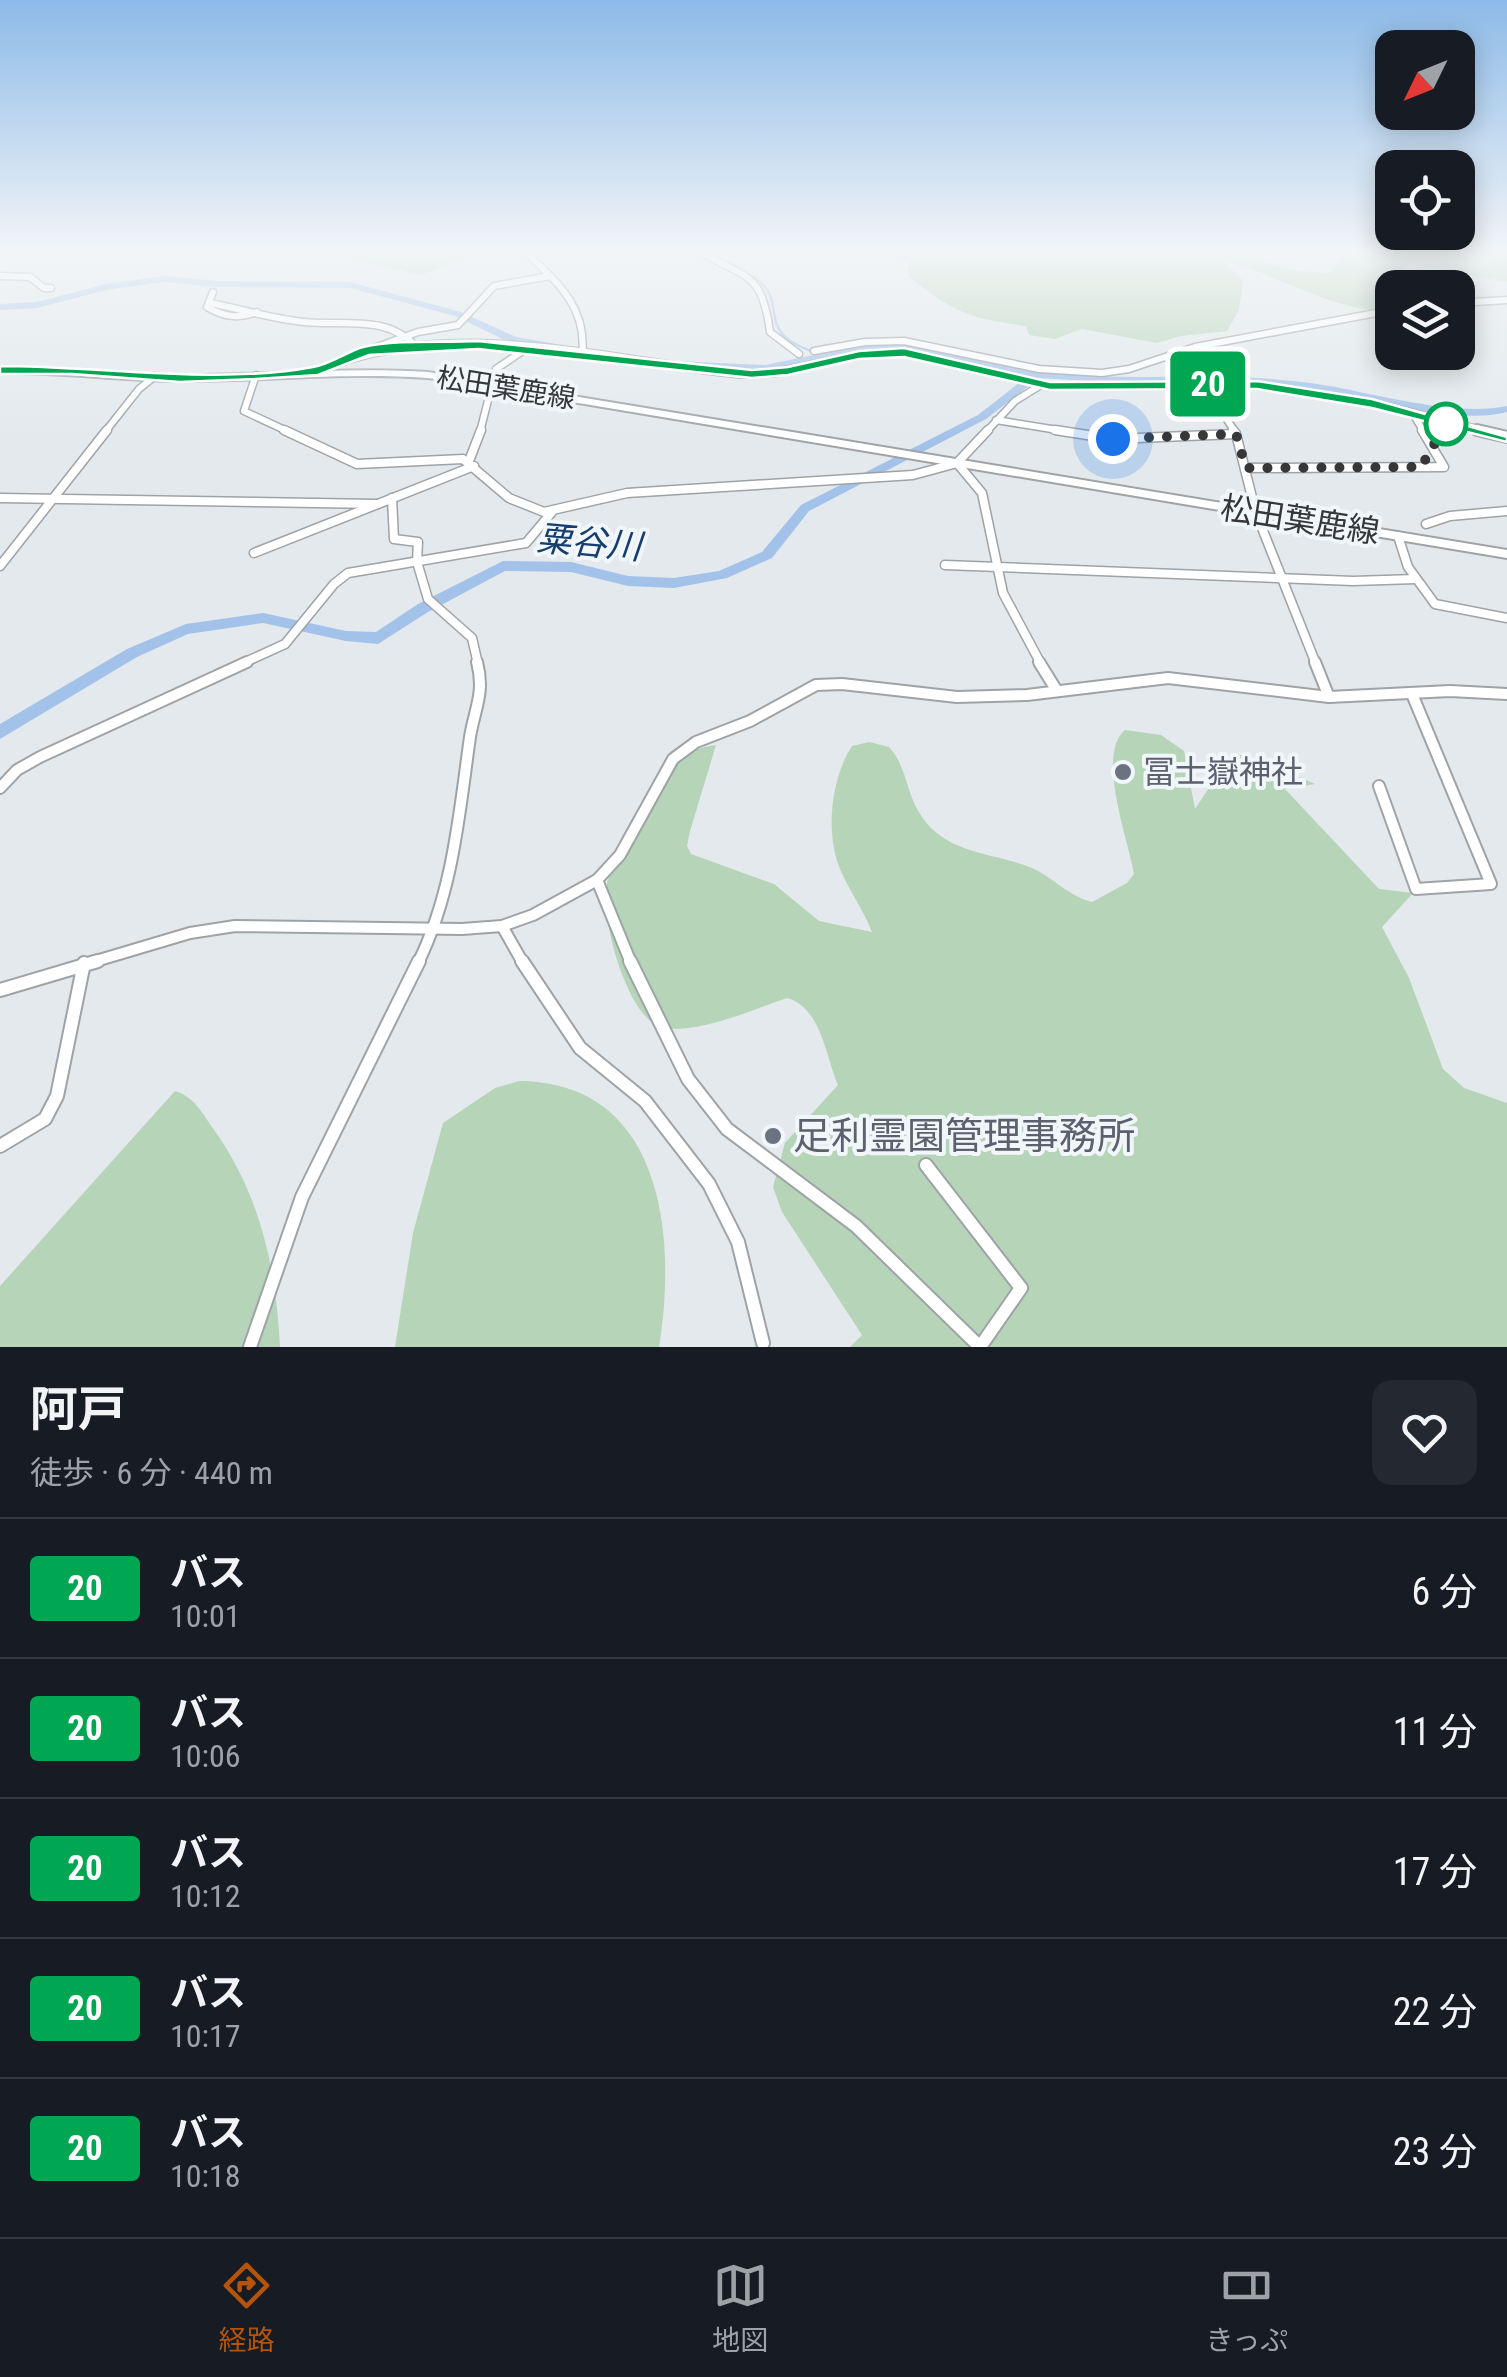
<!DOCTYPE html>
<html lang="ja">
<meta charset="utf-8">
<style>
:root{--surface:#171b24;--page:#242831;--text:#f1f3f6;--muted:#9ea1a6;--line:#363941;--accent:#b45309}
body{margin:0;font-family:"Roboto Condensed","Noto Sans JP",sans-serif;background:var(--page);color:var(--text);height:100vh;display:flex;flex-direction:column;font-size:38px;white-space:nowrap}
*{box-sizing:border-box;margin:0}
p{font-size:32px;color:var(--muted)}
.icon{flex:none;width:55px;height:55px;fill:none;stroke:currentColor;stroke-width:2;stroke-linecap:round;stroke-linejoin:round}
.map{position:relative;height:1347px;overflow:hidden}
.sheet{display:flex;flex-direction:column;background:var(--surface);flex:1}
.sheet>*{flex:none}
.badge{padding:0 20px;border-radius:8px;font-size:35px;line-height:65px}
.needle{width:65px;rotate:227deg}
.tools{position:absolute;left:1375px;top:30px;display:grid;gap:20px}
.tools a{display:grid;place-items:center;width:100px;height:100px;border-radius:20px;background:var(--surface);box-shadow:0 5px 25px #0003;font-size:50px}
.you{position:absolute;width:50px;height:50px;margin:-25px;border:8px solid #fff;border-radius:50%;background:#1a73e8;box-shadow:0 0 0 15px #1a73e833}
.map>.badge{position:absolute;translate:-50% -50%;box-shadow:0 0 0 5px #fff}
.round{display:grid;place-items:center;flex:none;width:105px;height:105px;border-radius:20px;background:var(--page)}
.headline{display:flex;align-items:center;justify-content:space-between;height:170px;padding:0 30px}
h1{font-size:48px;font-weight:700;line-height:75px}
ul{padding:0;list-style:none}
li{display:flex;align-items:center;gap:30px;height:140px;padding:0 30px;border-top:2px solid var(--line)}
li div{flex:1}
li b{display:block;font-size:38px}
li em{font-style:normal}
li .badge{min-width:110px;font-weight:700;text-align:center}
.menu{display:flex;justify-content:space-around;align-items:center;height:140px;border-top:2px solid var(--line);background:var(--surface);font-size:28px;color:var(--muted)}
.menu a{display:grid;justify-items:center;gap:5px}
.menu .active{color:var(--accent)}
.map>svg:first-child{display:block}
.green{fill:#b6d4b7}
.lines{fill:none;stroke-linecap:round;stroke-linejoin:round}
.stream{stroke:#a3c2e9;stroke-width:2.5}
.river{fill:#a3c2e9;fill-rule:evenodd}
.minor-far3-casing{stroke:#9ea3a7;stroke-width:9}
.minor-far2-casing{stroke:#9ea3a7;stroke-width:11}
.minor-far1-casing{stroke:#9ea3a7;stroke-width:14}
.minor-casing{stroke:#9ea3a7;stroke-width:16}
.tertiary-far1-casing{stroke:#9ea3a7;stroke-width:10}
.tertiary-casing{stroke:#9ea3a7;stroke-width:14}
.secondary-casing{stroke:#9ea3a7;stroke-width:4}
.minor-far3{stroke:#fff;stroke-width:6}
.minor-far2{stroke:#fff;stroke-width:8}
.minor-far1{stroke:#fff;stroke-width:10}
.minor{stroke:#fff;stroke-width:12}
.tertiary-far1{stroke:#fff;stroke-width:8}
.tertiary{stroke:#fff;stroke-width:10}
.secondary{fill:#fff;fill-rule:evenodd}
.line{fill:#00a651;stroke:#fff;stroke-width:2.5}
.walk{stroke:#353739;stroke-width:10;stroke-dasharray:0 18}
.stop-dot{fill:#fff;stroke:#00a651;stroke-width:5}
.worship-dot{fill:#6b7280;stroke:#f0f6fa;stroke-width:4}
.labels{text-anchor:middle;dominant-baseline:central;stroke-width:8;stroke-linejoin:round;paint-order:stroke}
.far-street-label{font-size:28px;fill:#353739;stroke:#f0f6fa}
.street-label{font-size:32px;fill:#353739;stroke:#f0f6fa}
.worship-label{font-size:32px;fill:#5b616d;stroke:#f0f6fa;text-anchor:start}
.water-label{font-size:35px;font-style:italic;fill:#153d6e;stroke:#f0f6fa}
.near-worship-label{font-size:38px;fill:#5b616d;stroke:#f0f6fa;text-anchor:start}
</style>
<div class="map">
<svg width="1507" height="1347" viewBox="0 0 1507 1347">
<rect width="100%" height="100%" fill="#e3e9ed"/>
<!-- green -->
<g class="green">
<path d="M316,251H485L421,275Z"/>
<path d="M876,251H1224L1299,271L1330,273L1347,251H1507V282L1409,264L1381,293L1375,310C1323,306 1276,274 1225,261L1243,281L1239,310L1227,331L1181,336L1157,343L1082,329L1055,339L1029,335L1026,326C968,318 955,313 909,277L907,262L923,253L902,261Z"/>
<path d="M1125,730L1161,735L1184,751L1195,809L1232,753L1257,759L1315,784L1285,789L1379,889L1413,893L1382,927L1409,978L1443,1069L1464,1088L1507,1103V1347H850L862,1335L782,1212L773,1187L785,1143L838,1085C826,1057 821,1007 787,998C754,1009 694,1036 661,1027C627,1018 599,915 607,883C610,872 667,770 674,763C687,752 700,747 716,745L690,831L687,846L691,854L774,884L819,921L872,932C864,911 849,890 840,869C825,833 831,778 852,746L869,742L889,747C907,766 906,795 922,817C948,855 993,852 1032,868C1054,878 1068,896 1092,902L1127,883L1134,874C1128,839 1096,754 1125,730Z"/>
<path d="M519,1081C663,1082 677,1236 659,1347H395L413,1233L443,1123L495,1088Z"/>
<path d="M175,1091C194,1097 201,1111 212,1127C260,1193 276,1267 280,1347H0V1286Z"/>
</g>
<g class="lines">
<!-- stream -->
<path class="stream" d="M745,272C801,300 741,333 825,355"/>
<!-- river -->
<g class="river">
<path d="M164,276L218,281L350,282L461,312L516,337L557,344L562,347L557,350L509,342L455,316L350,288L218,287L164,282L106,290L37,308L0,310V304L37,302L106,284Z"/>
<path d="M902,343C964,356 1026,373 1090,376C1164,379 1238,373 1311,383C1368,391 1453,418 1507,406V412C1452,426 1368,397 1309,389C1220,378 1129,385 1039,378L986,419L809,511L772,558L727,578L674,588L628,586L571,572L505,571L428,612L378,644L346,641L263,623L188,634L137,657L0,739V724L127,649L186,624L263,613L346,631L376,632L418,604L503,561L571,562L628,576L674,578L719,571L762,552L801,505L978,415L1028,376L902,349L868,350L765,371L679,366L675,365V361L765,365L868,344Z"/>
</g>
<defs>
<g id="minor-far3">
<path d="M524,251C557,282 588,307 582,356"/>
<path d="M698,251C748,279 762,272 770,332L799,354"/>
<path d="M0,276L30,277L44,288H51"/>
<path d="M213,292L207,307C224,317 238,319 257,312"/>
<path d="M210,303C241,309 273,319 304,322C343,326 389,314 417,348"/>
<path d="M1458,303L1507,300"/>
<path d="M366,351L418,332L458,325L494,286L550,276"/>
<path d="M814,351L865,342L904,341L1039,369L1102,373L1129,369L1195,347L1392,310"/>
<path d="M256,375L244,411L289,432"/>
<path d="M1205,385L1235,432"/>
<path d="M1413,414L1424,432"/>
<path d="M996,420L1070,432"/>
<path d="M105,432L139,389L155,376"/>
<path d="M480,432L496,369L527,348"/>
<path d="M986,432L1015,401L1041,385"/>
</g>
<g id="minor-far2">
<path d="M284,430L357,464L463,459L509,498L544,512L627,493L913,475L957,463L988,430"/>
<path d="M1055,430L1113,439L1236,434L1256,513L1316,664"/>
<path d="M1233,430L1236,434"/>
<path d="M469,461L481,430"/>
<path d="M957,463L982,493L1003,593L1041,664"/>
<path d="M1246,468L1444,467L1422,430"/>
<path d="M0,498L377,504"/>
<path d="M392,498L394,539L418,542L417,562L428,599L472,638L478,664"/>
<path d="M1426,524L1450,516L1507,511"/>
<path d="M1398,536L1408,567L1435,604L1507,618"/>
<path d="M254,553L474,466"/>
<path d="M945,565L1353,581L1416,579"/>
<path d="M0,566L107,430"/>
<path d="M241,664L285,644L334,584L348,573L526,543L552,512"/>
</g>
<g id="minor-far1">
<path d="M1039,662L1057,691"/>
<path d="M1315,662L1329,697"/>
<path d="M1379,786L1416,889L1491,884L1412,694"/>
<path d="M0,788L17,770L40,757L247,662"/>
<path d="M597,880L631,963"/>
<path d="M502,926L523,963"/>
<path d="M89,963L190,933L235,926L462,929L502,926L533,915L597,880L620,855L673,759L696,742L750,721L816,685L842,684L957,697L1027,695L1168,678L1329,697L1450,691L1507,694"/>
<path d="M418,963C453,892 459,815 470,737C475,707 485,693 477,662"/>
</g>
<g id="minor">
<path d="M522,961L580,1048L645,1101L709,1184L738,1242L763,1343"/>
<path d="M630,961L688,1079L727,1129L856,1226L980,1347L1021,1288L926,1165"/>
<path d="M0,990L98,961"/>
<path d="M0,1146L45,1119L57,1096L84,963"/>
<path d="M250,1347L302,1197L419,961"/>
</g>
<path id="tertiary-far1" d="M318,371C443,314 608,361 740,374L773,373L859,355L904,352L1050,386L1257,385L1372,403L1487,432"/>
<path id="tertiary" d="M1477,430L1507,437"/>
<path id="secondary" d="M0,367C61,367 122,375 183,375C265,375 346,367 428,372L1507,550V558L428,378C346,372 265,381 183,381C122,381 61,372 0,373Z"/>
</defs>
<!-- minor-far3 casing -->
<use href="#minor-far3" class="minor-far3-casing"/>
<!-- minor-far2 casing -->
<use href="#minor-far2" class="minor-far2-casing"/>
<!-- minor-far1 casing -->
<use href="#minor-far1" class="minor-far1-casing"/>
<!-- minor casing -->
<use href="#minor" class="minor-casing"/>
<!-- tertiary-far1 casing -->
<use href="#tertiary-far1" class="tertiary-far1-casing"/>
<!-- tertiary casing -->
<use href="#tertiary" class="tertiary-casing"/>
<!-- secondary casing -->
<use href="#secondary" class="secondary-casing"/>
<!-- minor-far3 -->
<use href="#minor-far3" class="minor-far3"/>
<!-- minor-far2 -->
<use href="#minor-far2" class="minor-far2"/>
<!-- minor-far1 -->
<use href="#minor-far1" class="minor-far1"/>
<!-- minor -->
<use href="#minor" class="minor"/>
<!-- tertiary-far1 -->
<use href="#tertiary-far1" class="tertiary-far1"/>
<!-- tertiary -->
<use href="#tertiary" class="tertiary"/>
<!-- secondary -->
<use href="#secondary" class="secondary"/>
</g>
<!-- sky -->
<linearGradient id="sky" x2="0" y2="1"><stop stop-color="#8cbae8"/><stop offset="0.57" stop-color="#f2f5f7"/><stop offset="1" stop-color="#f2f5f7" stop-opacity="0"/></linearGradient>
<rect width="1507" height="439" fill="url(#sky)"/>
<!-- line -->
<path class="line" d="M478,341L752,370L788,367L859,351L904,348L1050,382L1257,381L1372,399L1507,437V442L1372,408L1257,389L1050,390L904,357L859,359L788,375L752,378L478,349L369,355L318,375L256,379L180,382L72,374H0V366C100,366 216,385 313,367C331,364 346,352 363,347C398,339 442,343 478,341Z"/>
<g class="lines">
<!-- walk -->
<path class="walk" d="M1113,439L1236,434L1246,468L1421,467L1446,424"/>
</g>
<!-- markers -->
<circle class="stop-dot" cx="1446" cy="424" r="20"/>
<g class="worship-dot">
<circle cx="1123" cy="772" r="10"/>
<circle cx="773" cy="1136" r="10"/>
</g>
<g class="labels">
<!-- far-street labels -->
<g class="far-street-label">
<text transform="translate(506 388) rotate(9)">松田葉鹿線</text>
</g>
<!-- street labels -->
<g class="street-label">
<text transform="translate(1300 520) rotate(9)">松田葉鹿線</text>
</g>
<!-- worship labels -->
<g class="worship-label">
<text x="1143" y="772">冨士嶽神社</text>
</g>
<!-- water labels -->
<g class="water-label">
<text transform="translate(589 543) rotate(5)">粟谷川</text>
</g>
<!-- near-worship labels -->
<g class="near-worship-label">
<text x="793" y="1136">足利霊園管理事務所</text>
</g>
</g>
</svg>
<div class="tools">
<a><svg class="needle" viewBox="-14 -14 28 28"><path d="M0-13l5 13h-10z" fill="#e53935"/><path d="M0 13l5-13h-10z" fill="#9ea1a6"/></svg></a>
<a><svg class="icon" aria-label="locate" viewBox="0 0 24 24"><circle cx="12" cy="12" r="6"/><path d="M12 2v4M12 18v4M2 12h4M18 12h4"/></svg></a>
<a><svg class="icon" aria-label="layers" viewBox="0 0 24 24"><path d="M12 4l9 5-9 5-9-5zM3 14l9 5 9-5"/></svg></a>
</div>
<div class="you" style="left:1113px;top:439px"></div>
<b class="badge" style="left:1208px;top:384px;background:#00a651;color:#fff">20</b>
</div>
<section class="sheet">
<div class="headline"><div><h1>阿戸</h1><p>徒歩 · 6 分 · 440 m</p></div><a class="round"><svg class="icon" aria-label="heart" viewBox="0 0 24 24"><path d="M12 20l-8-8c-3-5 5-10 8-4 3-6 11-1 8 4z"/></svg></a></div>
<ul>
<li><span class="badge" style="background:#00a651;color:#fff">20</span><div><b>バス</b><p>10:01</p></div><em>6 分</em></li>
<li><span class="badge" style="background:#00a651;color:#fff">20</span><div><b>バス</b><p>10:06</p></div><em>11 分</em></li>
<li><span class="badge" style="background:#00a651;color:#fff">20</span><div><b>バス</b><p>10:12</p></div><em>17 分</em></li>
<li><span class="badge" style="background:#00a651;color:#fff">20</span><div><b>バス</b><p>10:17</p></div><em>22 分</em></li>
<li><span class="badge" style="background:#00a651;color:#fff">20</span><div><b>バス</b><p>10:18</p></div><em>23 分</em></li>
</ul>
</section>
<nav class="menu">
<a class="active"><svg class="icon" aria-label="directions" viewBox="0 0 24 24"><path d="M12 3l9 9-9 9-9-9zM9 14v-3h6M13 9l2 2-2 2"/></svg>経路</a>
<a><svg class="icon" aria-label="map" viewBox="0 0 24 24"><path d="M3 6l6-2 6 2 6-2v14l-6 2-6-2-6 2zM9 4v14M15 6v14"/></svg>地図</a>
<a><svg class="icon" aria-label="tickets" viewBox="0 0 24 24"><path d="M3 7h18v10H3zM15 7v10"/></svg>きっぷ</a>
</nav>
